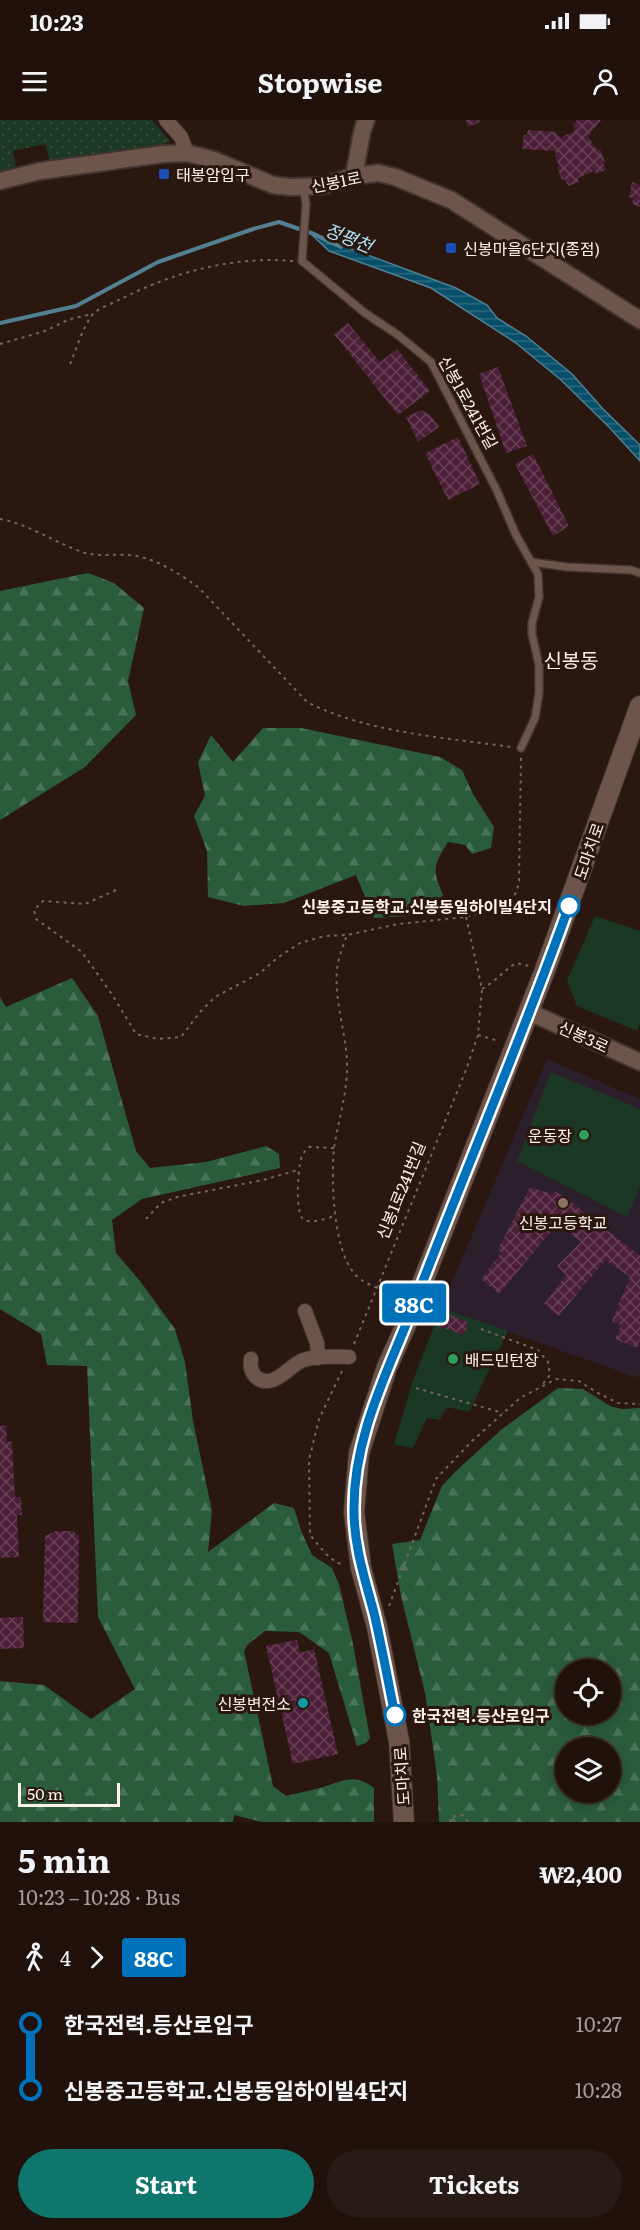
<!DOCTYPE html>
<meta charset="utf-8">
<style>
:root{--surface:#20110b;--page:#281a14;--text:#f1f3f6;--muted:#a29d9d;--line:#3d312c;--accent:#0f766e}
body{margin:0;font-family:Literata,"Noto Sans KR",serif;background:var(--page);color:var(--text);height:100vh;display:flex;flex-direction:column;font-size:22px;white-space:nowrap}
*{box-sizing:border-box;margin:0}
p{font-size:20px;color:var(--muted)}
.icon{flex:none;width:33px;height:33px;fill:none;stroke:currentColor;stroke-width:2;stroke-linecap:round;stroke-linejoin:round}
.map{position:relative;height:1702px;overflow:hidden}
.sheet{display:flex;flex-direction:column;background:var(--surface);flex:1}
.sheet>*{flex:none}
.badge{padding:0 12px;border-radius:4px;font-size:21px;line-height:39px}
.fabs{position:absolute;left:555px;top:1539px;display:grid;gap:12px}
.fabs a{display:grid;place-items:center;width:66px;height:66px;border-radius:50%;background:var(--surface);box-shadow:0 3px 15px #0003,0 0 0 2px var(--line);font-size:30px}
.scale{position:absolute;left:18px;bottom:15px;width:102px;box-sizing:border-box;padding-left:6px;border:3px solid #fef2ed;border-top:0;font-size:16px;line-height:21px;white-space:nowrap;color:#fef2ed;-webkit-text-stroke:4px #2a170f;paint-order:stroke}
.map>.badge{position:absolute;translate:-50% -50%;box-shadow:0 0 0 3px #fff}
.legs{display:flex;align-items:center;gap:9px;height:66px;padding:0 18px;font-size:20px}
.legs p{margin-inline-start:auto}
.headline{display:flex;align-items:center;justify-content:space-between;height:102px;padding:0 18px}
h1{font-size:33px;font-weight:700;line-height:45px}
.cta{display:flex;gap:12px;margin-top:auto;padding:12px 18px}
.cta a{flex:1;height:69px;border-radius:36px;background:var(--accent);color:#fff;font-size:24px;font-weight:700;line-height:69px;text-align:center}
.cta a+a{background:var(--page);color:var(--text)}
ul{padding:0 18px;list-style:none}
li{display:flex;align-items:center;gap:21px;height:66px;font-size:22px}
li i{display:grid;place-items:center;width:9px;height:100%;margin:0 8px;background:currentColor}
li i::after{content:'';width:15px;height:15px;margin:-8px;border:4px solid;border-radius:50%;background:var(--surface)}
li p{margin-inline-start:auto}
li:first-child i{background:linear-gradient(#0000 50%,currentColor 0)}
li:last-child i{background:linear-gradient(currentColor 50%,#0000 0)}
.status{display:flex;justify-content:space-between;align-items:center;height:42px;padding:0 30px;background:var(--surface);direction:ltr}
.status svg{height:16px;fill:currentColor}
header{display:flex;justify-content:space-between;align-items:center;height:78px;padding:0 18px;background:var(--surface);font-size:27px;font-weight:700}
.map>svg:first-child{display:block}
.education{fill:#2b1f2c}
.grass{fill:url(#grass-dots)}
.forest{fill:url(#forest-firs);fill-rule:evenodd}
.park{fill:#1b3824}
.water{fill:url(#water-rules);stroke:#528091;stroke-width:1.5}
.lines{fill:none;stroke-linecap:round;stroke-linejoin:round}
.stream{stroke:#528091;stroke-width:4}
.building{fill:url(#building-cross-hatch)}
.service-casing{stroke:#41332f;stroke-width:10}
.minor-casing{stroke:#41332f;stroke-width:16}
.tertiary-casing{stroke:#41332f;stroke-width:20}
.secondary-casing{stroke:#41332f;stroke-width:22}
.path{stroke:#76655e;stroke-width:2;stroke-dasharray:3 4.5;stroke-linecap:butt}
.service{stroke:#6d554c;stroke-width:7}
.minor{stroke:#6d554c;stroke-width:14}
.tertiary{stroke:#6d554c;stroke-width:16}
.secondary{stroke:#6d554c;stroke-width:20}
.line-1-casing{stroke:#fff;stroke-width:14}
.line-1{stroke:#0072bc;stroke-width:9}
.transit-dot{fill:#1a4fb4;stroke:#2a170f;stroke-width:2}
.stop-1-dot{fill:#fff;stroke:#0072bc;stroke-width:3}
.leisure-dot{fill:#2e9e5b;stroke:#2a170f;stroke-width:2}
.education-dot{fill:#8d6e63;stroke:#2a170f;stroke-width:2}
.culture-dot{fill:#0f9aa8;stroke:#2a170f;stroke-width:2}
.labels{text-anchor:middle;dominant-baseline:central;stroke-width:6;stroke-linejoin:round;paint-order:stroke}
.poi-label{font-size:16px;fill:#fef2ed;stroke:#2a170f;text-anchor:start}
.street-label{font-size:16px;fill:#fef2ed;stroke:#2a170f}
.stop-label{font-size:16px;font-weight:bold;fill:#fef2ed;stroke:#2a170f;text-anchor:end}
.water-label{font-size:18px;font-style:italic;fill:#b0e3fd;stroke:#2a170f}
.quarter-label{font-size:20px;fill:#fef2ed;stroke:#2a170f}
</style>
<div class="status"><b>10:23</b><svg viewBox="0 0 49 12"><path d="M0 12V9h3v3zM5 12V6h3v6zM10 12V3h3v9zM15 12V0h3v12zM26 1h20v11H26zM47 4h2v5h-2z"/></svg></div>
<header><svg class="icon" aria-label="menu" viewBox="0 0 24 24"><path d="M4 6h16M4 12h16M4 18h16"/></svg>Stopwise<svg class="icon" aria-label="person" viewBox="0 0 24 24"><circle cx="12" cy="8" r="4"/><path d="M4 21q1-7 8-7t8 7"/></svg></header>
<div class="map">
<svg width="640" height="1702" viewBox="0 0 640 1702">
<defs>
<pattern id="grass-dots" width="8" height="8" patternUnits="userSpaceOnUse" patternTransform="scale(1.5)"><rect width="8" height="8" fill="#1b3824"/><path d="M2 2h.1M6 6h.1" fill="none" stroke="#324c39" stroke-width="1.8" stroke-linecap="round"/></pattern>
<pattern id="forest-firs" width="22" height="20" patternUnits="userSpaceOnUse" patternTransform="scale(1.5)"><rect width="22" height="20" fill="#2a5c3c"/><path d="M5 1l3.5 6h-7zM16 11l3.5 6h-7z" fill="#4a7458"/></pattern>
<pattern id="water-rules" width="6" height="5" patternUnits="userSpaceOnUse" patternTransform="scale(1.5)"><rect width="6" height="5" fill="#084f69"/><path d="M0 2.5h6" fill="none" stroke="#2d697f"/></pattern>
<pattern id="building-cross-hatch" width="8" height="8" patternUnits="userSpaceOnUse" patternTransform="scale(1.5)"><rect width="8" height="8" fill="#4c1f38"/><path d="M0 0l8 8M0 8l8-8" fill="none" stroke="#674055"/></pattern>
</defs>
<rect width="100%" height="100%" fill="#2a170f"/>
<!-- education -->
<path class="education" d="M547,939L640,979V1253L638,1258L441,1188Z"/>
<!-- grass -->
<path class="grass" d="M0,0H152L170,21L159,27L50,40L45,24L13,31L16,47L0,52Z"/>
<!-- forest -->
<g class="forest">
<path d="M88,453L114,463L144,488L128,561L136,595L85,647L0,700V471Z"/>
<path d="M263,608H301L440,637L462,650L473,674L494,707L491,728L472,734L465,725L448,722C433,746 432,749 443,775L424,795L374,798L356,755L284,783L244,786L208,777L207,731L194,696L205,676L198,642L211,615L233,642Z"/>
<path d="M72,858L98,896L136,1031L150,1048L206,1042L266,1026L279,1034L280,1048L142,1079L112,1100L116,1133L140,1161L175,1209L185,1242L193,1301L212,1391L208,1432L274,1383L294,1388L302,1413L312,1435L332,1448L339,1464L353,1524L370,1618L366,1623L357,1626L329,1533L299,1512L265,1511L248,1524L244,1531L273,1666L286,1676C297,1673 309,1671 320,1668C342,1662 353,1652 374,1668V1702H262L234,1695L233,1702H0V1561L44,1565L91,1599L135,1569L98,1497L87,1246L47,1245L41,1214L0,1189V877L6,887Z"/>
<path d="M558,1268L583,1269L610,1286L622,1289L640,1288V1702H439L437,1655L425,1573L401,1476L392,1424L420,1420L442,1366L455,1352L501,1310ZM566,1550H610V1594H566ZM566,1628H610V1672H566Z"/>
</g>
<!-- park -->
<g class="park">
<path d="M595,796L640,811V903L637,911L577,886L567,861Z"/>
<path d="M551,952L640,989V1066L627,1097L517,1041Z"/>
<path d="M441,1188L508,1211L469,1292L447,1287L440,1300L427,1298L413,1328L394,1325L412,1263Z"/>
</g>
<!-- water -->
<path class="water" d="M309,112L331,124L349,128L456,168L487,185L497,198L526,216L572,254L603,289L640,325V341L608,306L561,260L516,223L431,168L329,131Z"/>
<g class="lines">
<!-- stream -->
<path class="stream" d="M0,203L76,186L158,142L253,109L279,102L314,114L341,127"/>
</g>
<!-- building -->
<g class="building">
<path d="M466,0H479L480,2L468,7Z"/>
<path d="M577,0H601L588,16L597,30L600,29L605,41L603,43L606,50L596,54L594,51L578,58L579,62L568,66L565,59L562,60L557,47L559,46L555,35L556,34L555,31L522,29L524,15H527L528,10L556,12L560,18L575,11L573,5Z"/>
<path d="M632,62L639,64L640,67V87L632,84L633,78L629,77Z"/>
<path d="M348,203L380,242L397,229L430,271L398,295L334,214Z"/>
<path d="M498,247L527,326L506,333L479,254Z"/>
<path d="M421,290L430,295L439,307L418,322L406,297Z"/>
<path d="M458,317L480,364L448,380L425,333Z"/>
<path d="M533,334L569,406L553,416L515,344Z"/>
<path d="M530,1067L552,1074L554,1071L564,1076L640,1136V1220L637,1228L615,1219L621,1205L612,1201L630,1157L605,1140L559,1196L544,1184L566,1155L557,1146L581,1122L558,1103L499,1174L481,1159L502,1132L497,1131Z"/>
<path d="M443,1192L468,1202L464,1215L438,1206Z"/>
<path d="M6,1305L7,1322L12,1321L15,1377H21L22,1395H17L19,1437L0,1438V1306Z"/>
<path d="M56,1411H74L75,1414L79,1415L78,1503L43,1502L45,1416Z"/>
<path d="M23,1497L24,1528L0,1529V1498Z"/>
<path d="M297,1520L300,1533L314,1529L338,1634L293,1644L266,1526Z"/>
</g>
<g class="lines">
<defs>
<g id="service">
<path d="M303,67L306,84L302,141L365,193L398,215L431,242L497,371L516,415L538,454L539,477L532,503V514L539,545V573L535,598L521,628"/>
<path d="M531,442L567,447L631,450L640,453"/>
</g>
<g id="minor">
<path d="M166,0L181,17L187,33"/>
<path d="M305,1191L317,1223L318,1238"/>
<path d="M251,1239C250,1245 251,1252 256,1257C272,1271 288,1247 301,1241C316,1235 333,1237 349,1237"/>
</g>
<g id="tertiary">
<path d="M354,56L362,12L366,0"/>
<path d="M0,61L40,51L163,34L187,33L214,40L273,65L289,67L322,66L354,56L378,53L395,57L451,80L640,200"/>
<path d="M529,892L640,942"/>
</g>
<path id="secondary" d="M404,1702L399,1621L377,1507L361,1448L354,1392L359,1333L387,1247L405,1207L545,850L640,586"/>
</defs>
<!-- service casing -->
<use href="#service" class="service-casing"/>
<!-- minor casing -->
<use href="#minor" class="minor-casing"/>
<!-- tertiary casing -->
<use href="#tertiary" class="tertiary-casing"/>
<!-- secondary casing -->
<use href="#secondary" class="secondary-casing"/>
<!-- path -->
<g class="path">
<path d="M0,224L45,211L70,199L93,194"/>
<path d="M70,244C76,230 83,206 93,194C99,188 113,183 121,179C174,152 233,136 293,141"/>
<path d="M0,399C26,403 56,423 82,432C97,437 112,434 128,435C152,436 179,453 199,468L307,582C365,612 446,618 512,627"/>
<path d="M116,770L85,784L43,781L34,790L36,799L82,832L113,876L136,914L158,919L181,917L200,892L215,877L260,853L277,838L300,823L325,816L347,815"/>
<path d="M482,869C497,860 502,852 516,843L529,846"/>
<path d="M478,915L499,921"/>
<path d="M334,1028L309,1027C305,1031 302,1034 301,1039C298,1049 295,1092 303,1099C310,1105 327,1098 335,1096"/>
<path d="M146,1099L161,1083L177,1077L263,1060L298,1050"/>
<path d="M377,1168C369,1164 360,1161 354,1153C333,1128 331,1060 334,1028C338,1002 346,978 347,951C348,917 334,884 337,850C338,838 343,826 347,815L398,804L466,797L480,793L512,779L517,771L519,760L521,637"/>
<path d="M481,1209L538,1230L548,1242L550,1255L542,1265"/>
<path d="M354,1224L466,950L478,915L482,869L466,797"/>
<path d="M342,1251L319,1299L309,1340L310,1415L326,1434L337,1443L344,1444"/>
<path d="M416,1268L503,1293"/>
<path d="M389,1486L436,1359L472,1321L520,1278L556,1259L579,1261L598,1273L618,1283L640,1284"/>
<path d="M450,1702L451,1697L463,1695L468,1702"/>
</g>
<!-- service -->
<use href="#service" class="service"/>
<!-- minor -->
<use href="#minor" class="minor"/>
<!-- tertiary -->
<use href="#tertiary" class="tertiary"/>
<!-- secondary -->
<use href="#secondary" class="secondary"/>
</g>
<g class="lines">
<defs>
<path id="line-1" d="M395,1595C388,1561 382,1527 374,1493C365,1459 354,1426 354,1391C353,1317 387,1254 413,1187C464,1053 521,921 569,786"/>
</defs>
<!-- line-1 casing -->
<use href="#line-1" class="line-1-casing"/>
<!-- line-1 -->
<use href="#line-1" class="line-1"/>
</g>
<!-- markers -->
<g class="transit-dot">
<rect x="158" y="48" width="12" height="12" rx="3"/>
<rect x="445" y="122" width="12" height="12" rx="3"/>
</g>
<g class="stop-1-dot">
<circle cx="569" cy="786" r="10"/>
<circle cx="395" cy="1595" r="10"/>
</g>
<g class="leisure-dot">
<circle cx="584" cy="1015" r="6"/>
<circle cx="453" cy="1239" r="6"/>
</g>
<circle class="education-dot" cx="563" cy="1083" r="6"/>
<circle class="culture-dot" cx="303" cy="1583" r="6"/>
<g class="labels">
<!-- poi labels -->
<g class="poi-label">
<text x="176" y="54">태봉암입구</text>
<text x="463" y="128">신봉마을6단지(종점)</text>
<text x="572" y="1015" text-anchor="end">운동장</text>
<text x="563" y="1102" text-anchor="middle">신봉고등학교</text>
<text x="465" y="1239">배드민턴장</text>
<text x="291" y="1583" text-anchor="end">신봉변전소</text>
</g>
<!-- street labels -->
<g class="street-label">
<text transform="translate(336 61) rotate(-11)">신봉1로</text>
<text transform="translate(469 282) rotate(61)">신봉1로241번길</text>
<text transform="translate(588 731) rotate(-71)">도마치로</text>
<text transform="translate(584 916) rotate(24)">신봉3로</text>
<text transform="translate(400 1070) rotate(-68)">신봉1로241번길</text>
<text transform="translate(401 1656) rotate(-94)">도마치로</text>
</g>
<!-- stop labels -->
<g class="stop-label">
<text x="552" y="786">신봉중고등학교.신봉동일하이빌4단지</text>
<text x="412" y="1595" text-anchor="start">한국전력.등산로입구</text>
</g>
<!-- water labels -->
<g class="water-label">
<text transform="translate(349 117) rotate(22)">정평천</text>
</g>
<!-- quarter labels -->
<g class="quarter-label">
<text x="571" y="539">신봉동</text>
</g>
</g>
</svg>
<div class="fabs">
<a><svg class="icon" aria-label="locate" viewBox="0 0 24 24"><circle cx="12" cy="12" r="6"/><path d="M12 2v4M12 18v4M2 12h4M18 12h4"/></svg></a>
<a><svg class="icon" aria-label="layers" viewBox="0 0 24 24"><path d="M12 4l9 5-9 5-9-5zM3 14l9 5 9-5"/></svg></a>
</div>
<div class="scale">50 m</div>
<b class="badge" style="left:414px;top:1183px;background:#0072bc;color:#fff">88C</b>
</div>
<section class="sheet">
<div class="headline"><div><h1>5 min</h1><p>10:23 – 10:28 · Bus</p></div><b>₩2,400</b></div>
<div class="legs"><svg class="icon" aria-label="walk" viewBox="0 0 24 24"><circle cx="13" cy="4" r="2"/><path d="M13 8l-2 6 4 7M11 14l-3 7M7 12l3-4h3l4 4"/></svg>4<svg class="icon" aria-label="forward" viewBox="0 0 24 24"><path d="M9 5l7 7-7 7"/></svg><b class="badge" style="background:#0072bc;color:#fff">88C</b></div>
<ul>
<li><i style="color:#0072bc"></i><b>한국전력.등산로입구</b><p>10:27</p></li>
<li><i style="color:#0072bc"></i><b>신봉중고등학교.신봉동일하이빌4단지</b><p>10:28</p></li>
</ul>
<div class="cta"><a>Start</a><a>Tickets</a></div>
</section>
